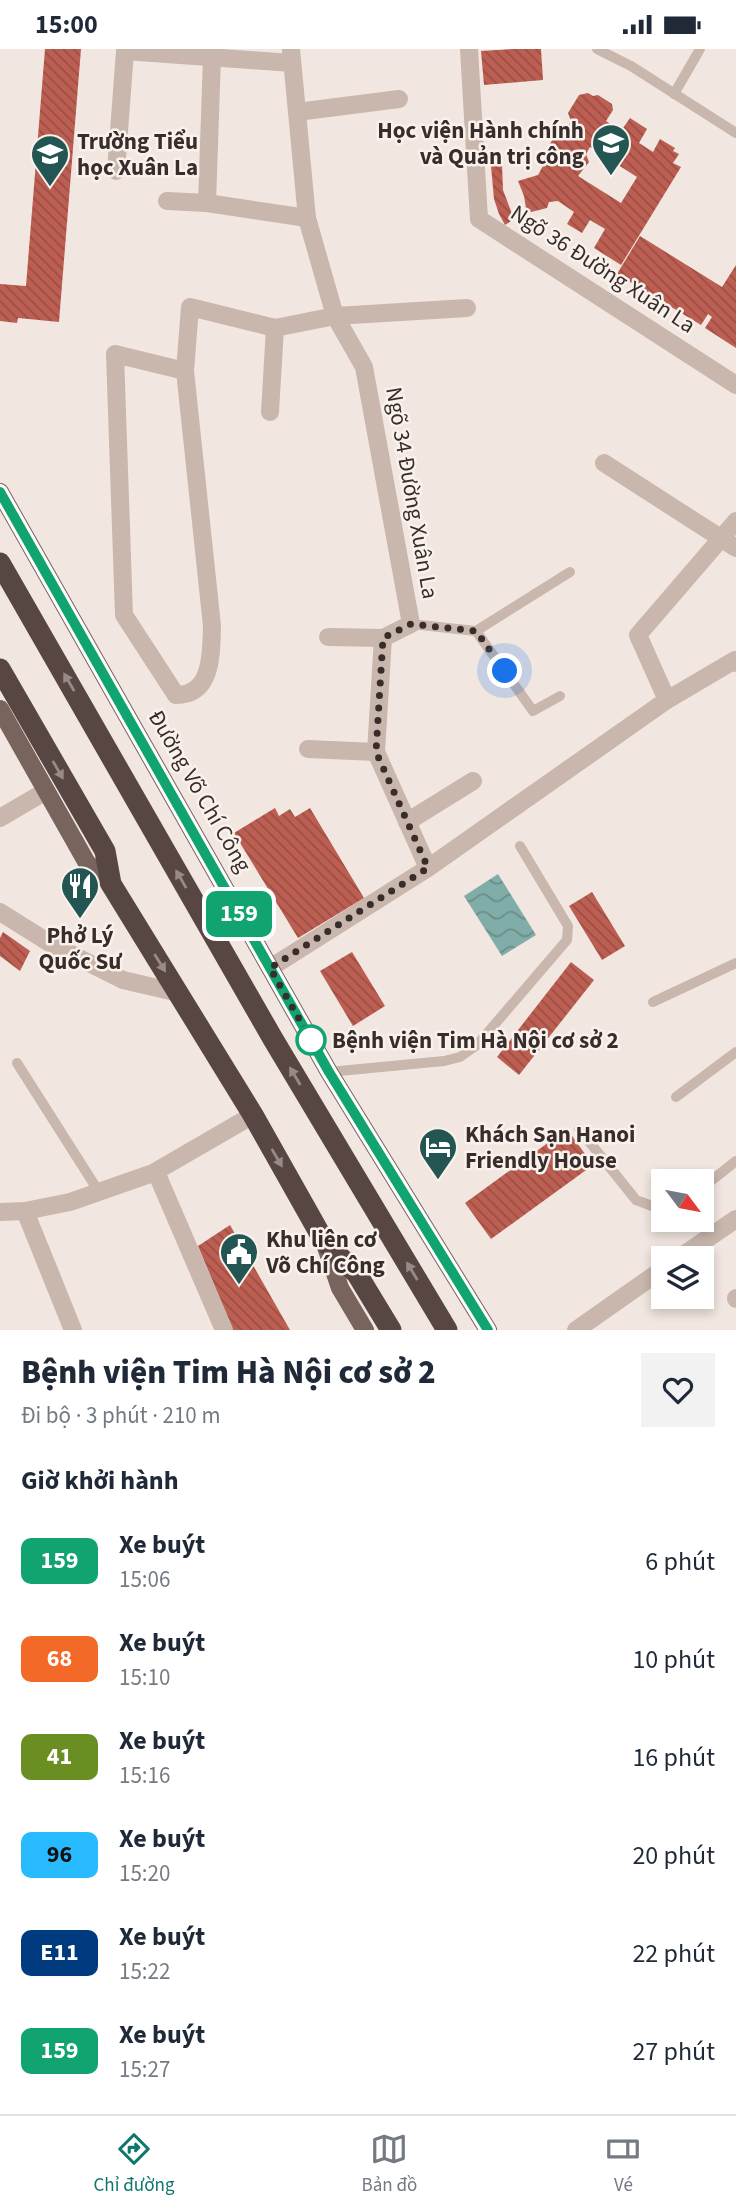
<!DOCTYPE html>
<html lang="vi">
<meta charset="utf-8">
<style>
:root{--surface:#fff;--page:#f2f2f3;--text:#1f2937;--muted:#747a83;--line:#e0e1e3;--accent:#0f766e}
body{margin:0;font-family:"Source Sans 3",sans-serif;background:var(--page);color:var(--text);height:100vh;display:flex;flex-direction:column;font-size:26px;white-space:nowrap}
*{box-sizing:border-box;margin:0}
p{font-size:23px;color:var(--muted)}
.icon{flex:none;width:38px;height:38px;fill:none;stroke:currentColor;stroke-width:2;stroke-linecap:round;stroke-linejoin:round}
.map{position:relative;height:1281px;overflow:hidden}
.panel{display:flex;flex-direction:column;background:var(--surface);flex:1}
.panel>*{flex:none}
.badge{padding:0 14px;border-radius:10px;font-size:24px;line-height:46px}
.needle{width:46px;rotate:122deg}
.fabs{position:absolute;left:651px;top:1120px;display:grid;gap:14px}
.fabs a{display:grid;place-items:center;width:63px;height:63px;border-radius:0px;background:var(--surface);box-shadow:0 4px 10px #0003;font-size:35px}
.you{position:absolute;width:35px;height:35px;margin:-18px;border:5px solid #fff;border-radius:50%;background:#1a73e8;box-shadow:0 0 0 10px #1a73e833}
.map>.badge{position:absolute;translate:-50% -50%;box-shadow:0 0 0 4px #fff}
h2{padding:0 21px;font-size:26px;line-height:63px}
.round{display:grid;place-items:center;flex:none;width:74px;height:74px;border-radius:0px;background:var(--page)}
.overview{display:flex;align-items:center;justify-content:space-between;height:119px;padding:0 21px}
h1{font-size:33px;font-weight:800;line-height:52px}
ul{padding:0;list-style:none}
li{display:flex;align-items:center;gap:21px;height:98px;padding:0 21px}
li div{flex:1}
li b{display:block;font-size:26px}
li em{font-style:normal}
li .badge{min-width:77px;font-weight:700;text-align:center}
.status{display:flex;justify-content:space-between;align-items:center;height:49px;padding:0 35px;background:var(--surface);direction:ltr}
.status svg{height:19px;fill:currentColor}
.tabs{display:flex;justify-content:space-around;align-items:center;height:98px;border-top:2px solid var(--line);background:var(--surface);font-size:19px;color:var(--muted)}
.tabs a{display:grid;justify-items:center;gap:4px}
.tabs .active{color:var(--accent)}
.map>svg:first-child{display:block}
.water{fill:url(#water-waves)}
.building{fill:url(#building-back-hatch);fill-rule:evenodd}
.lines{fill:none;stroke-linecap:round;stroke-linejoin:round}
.lane{stroke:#c9b6ac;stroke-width:10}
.street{stroke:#c9b6ac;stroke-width:18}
.primary{stroke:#78635d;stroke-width:18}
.highway{stroke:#584642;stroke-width:21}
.oneway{fill:#988a86}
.line-casing{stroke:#fff;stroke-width:16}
.line{stroke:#11a471;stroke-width:10}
.walk{stroke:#382d2b;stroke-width:7;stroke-dasharray:0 12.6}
.stop-dot{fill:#fff;stroke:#11a471;stroke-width:3.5}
.labels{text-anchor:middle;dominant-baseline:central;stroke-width:5;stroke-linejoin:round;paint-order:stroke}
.poi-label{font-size:23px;font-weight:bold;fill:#382d2b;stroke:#f9f1ec;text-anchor:start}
.street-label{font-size:23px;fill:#382d2b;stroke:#f9f1ec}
.stop-label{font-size:23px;font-weight:bold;fill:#382d2b;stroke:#f9f1ec;text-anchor:start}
</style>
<div class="status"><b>15:00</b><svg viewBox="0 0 49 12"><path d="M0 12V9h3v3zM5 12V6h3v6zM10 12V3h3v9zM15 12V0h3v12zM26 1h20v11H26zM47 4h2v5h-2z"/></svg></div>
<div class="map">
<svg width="736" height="1281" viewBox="0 0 736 1281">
<defs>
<pattern id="water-waves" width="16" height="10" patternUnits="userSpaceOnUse" patternTransform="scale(1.75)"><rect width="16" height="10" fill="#81ada9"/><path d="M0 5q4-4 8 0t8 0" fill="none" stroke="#6b8d8a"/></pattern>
<pattern id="building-back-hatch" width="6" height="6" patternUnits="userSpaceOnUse" patternTransform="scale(1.75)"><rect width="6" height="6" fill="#bd5e52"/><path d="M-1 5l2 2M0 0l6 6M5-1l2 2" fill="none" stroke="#9b4e44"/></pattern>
</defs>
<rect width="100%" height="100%" fill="#f1e7e0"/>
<!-- water -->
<path class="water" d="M498,825L536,886L502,907L464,847Z"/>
<!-- building -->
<g class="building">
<path d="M45,0H81L59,273L18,269L17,274L0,272V235L26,237Z"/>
<path d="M512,0H541L543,31L484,36L481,2Z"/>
<path d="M588,44L593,47L598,46L612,55L613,61L606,72L621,82L630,69L647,80L639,94L653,103L660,90L675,99L673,102L679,105L673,114L681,118L621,216L594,199L605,180L590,171L582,184L567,175L574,163L558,152L549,153L547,159L531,163L526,159L524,147L518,132L538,126L549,106L548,98L560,78L568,77L571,72L568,64L579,46ZM590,98L637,128L621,154L578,127L589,113L586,105Z"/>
<path d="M502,116L503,141L514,170L505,176L499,165L494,150L491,117Z"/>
<path d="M640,187L722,238L736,216V299L705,279L712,268L708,265L701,276L617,225Z"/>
<path d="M275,759L279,767L290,760L295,768L310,759L364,849L298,889L234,784Z"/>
<path d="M592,843L625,897L602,911L569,857Z"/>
<path d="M3,883L30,902L20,922L0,907V889Z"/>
<path d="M352,903L385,957L353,977L320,922Z"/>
<path d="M571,913L594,931L519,1026L497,1008Z"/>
<path d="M567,1080L593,1116L491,1190L465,1154Z"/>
<path d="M230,1176L290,1281H233L198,1197Z"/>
</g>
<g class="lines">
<!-- lane -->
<g class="lane">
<path d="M597,0L631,17L736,84"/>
<path d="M674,45L700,0"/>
<path d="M411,575L476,582L533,662L560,647"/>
<path d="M476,582L570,523"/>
<path d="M653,953L736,914"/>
<path d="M17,1014L99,1143"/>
<path d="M329,1023L444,1012L460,1008L477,996L567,891L568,877L520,797"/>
<path d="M676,1048L736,1003"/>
<path d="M579,1080L636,1151L652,1157L663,1156"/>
<path d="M702,1139L736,1112"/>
</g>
<!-- street -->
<g class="street">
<path d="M469,0L479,170L736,336"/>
<path d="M297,63L399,50"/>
<path d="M116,122L125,2L292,14"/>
<path d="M167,152L207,154L307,169"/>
<path d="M207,154L212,8"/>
<path d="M185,322L212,577C211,604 213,646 176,646L124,566L115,305L185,322L190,258L275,279L335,267L467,259"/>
<path d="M270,363L275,279"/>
<path d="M604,414L736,499"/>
<path d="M328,588L383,589"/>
<path d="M667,651L735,611L736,614"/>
<path d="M308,700L376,703"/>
<path d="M0,769L46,742"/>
<path d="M407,773L473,732"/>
<path d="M428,819L667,651L638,586L736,472"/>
<path d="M0,863L51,895L123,931L179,944"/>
<path d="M270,919L428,819L376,703L383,589L411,575L364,318L335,267L307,169L291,0"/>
<path d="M156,1123L224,1281"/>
<path d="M25,1162L73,1281"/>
<path d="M0,1163L25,1162L70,1153L153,1124L253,1066"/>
<path d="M679,1209L736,1170"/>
<path d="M736,1249V1250"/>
<path d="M576,1281L663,1220"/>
</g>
<!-- primary -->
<g class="primary">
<path d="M0,443L329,1023L488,1281"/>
<path d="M0,660L87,814L111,835"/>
<path d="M324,1192L340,1239L365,1281"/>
</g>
<!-- highway -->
<g class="highway">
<path d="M0,514L273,990L447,1281"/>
<path d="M0,620L105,802L111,835L253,1066L324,1192L357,1225L391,1281"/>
</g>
</g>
<!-- one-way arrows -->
<defs><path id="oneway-solid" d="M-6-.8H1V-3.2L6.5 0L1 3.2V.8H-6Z" transform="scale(1.75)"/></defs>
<g class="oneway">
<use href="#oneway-solid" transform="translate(69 633) rotate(-120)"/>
<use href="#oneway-solid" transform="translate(58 721) rotate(60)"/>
<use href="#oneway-solid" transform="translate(181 830) rotate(-120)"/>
<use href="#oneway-solid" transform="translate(160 914) rotate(58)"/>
<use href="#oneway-solid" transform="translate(295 1027) rotate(-121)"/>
<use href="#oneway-solid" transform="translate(277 1109) rotate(60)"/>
<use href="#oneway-solid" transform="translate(412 1222) rotate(-121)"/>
</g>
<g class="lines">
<defs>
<path id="line" d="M0,443L329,1023L488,1281"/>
</defs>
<!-- line casing -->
<use href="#line" class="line-casing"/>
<!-- line -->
<use href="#line" class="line"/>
<!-- walk -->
<path class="walk" d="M311,991L270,919L428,819L376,703L383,589L411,575L476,582L505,622"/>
</g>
<!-- icons -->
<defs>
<symbol id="university-pin" viewBox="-11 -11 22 30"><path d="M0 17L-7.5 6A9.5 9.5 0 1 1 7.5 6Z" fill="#235653" stroke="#f9f1ec"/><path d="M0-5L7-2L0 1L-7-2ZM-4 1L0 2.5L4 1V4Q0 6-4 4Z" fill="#fff"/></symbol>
<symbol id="school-pin" viewBox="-11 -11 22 30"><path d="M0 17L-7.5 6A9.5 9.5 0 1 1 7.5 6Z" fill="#235653" stroke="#f9f1ec"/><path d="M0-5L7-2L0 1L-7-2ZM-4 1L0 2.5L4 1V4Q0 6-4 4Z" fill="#fff"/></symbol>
<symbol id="restaurant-pin" viewBox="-11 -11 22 30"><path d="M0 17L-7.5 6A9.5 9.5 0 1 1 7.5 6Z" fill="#235653" stroke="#f9f1ec"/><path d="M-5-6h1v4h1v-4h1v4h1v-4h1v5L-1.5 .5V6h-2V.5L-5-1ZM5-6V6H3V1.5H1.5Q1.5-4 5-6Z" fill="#fff"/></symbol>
<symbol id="hotel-pin" viewBox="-11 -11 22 30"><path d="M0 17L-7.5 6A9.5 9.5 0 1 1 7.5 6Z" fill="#235653" stroke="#f9f1ec"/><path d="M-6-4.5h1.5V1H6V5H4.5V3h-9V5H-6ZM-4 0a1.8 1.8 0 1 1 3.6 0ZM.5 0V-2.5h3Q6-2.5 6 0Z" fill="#fff"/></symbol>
<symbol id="civic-pin" viewBox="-11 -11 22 30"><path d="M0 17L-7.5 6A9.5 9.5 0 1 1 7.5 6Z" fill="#235653" stroke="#f9f1ec"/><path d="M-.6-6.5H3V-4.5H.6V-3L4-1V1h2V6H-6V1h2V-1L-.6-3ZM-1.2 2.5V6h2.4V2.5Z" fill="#fff"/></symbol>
</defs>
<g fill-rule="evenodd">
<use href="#university-pin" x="589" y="72" width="44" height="60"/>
<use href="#school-pin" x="28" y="83" width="44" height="60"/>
<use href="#restaurant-pin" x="58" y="815" width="44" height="60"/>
<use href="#hotel-pin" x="416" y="1076" width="44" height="60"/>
<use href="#civic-pin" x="217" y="1181" width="44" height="60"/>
</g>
<!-- markers -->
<circle class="stop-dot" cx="311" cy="991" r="14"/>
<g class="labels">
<!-- poi labels -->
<g class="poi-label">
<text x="584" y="81" text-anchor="end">Học viện Hành chính<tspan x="584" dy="26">và Quản trị công</tspan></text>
<text x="77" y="92">Trường Tiểu<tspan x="77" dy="26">học Xuân La</tspan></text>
<text x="80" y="886" text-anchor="middle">Phở Lý<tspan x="80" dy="26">Quốc Sư</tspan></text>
<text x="465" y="1085">Khách Sạn Hanoi<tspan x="465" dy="26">Friendly House</tspan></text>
<text x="266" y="1190">Khu liên cơ<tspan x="266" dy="26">Võ Chí Công</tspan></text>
</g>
<!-- street labels -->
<g class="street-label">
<text transform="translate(603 220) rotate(33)">Ngõ 36 Đường Xuân La</text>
<text transform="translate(412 444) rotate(80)">Ngõ 34 Đường Xuân La</text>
<text transform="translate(200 742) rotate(60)">Đường Võ Chí Công</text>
</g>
<!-- stop labels -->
<g class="stop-label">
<text x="332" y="991">Bệnh viện Tim Hà Nội cơ sở 2</text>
</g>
</g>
</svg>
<div class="fabs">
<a><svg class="needle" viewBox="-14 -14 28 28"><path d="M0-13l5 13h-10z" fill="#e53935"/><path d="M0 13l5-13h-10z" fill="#747a83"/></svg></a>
<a><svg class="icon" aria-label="layers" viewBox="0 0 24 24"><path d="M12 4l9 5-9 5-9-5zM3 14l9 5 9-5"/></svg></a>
</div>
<div class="you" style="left:505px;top:622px"></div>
<b class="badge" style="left:239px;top:865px;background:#11a471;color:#fff">159</b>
</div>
<section class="panel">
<div class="overview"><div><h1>Bệnh viện Tim Hà Nội cơ sở 2</h1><p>Đi bộ · 3 phút · 210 m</p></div><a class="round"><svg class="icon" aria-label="heart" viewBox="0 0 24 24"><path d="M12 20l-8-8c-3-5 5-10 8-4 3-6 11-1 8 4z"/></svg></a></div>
<h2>Giờ khởi hành</h2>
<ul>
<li><span class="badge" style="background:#11a471;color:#fff">159</span><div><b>Xe buýt</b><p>15:06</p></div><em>6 phút</em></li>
<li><span class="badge" style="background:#f36928;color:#fff">68</span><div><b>Xe buýt</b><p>15:10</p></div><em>10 phút</em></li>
<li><span class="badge" style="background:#6b8e23;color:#fff">41</span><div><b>Xe buýt</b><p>15:16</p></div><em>16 phút</em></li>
<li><span class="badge" style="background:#27baff;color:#111">96</span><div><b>Xe buýt</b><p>15:20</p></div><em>20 phút</em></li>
<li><span class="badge" style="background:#003b80;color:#fff">E11</span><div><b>Xe buýt</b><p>15:22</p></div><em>22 phút</em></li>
<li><span class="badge" style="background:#11a471;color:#fff">159</span><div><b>Xe buýt</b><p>15:27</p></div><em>27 phút</em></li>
</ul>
</section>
<nav class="tabs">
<a class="active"><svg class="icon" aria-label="directions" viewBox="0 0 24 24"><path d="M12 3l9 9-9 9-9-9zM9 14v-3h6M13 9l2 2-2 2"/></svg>Chỉ đường</a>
<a><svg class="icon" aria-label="map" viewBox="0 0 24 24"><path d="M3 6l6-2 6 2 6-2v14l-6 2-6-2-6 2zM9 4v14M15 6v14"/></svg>Bản đồ</a>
<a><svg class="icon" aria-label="tickets" viewBox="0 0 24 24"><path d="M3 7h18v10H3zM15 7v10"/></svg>Vé</a>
</nav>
